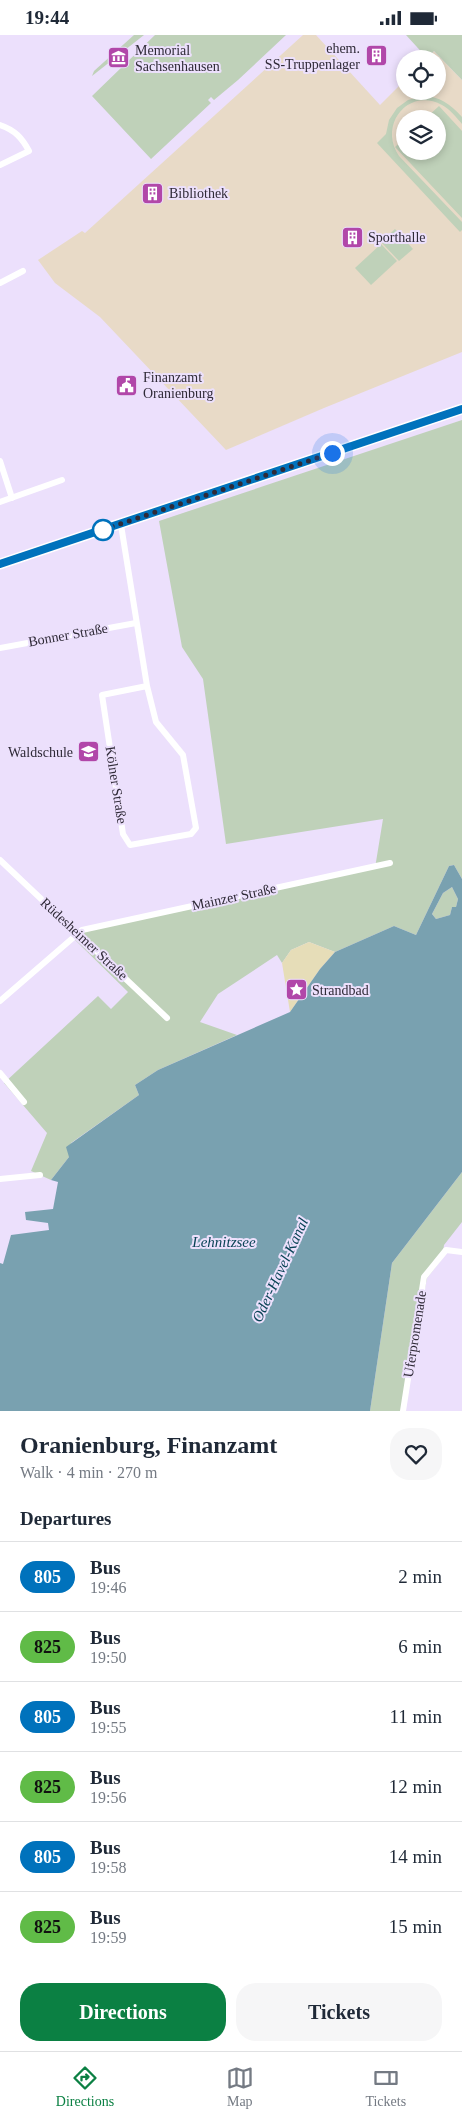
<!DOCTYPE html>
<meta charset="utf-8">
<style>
:root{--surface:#fff;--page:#f6f6f7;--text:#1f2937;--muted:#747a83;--line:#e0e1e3;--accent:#0b8043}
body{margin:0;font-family:Georgia,serif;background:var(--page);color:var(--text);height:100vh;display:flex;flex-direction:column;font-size:19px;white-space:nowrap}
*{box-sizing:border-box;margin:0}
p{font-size:16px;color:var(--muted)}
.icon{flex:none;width:28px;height:28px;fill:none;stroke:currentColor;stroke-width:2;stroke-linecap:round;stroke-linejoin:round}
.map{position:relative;height:1376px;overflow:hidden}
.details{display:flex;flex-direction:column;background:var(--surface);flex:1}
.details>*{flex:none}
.badge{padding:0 10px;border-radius:16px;font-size:18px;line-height:32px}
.fabs{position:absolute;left:396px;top:15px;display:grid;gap:10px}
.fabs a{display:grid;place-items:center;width:50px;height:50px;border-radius:50%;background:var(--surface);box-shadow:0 2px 8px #0003;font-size:25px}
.you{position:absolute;width:25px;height:25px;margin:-12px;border:4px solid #fff;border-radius:50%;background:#1a73e8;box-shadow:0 0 0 8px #1a73e833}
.map>.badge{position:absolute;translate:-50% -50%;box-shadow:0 0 0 2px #fff}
h2{padding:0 20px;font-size:19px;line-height:45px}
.round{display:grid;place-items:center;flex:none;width:52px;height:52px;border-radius:20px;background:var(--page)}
.overview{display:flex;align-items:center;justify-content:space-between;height:85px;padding:0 20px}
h1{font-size:24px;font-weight:800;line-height:38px}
.action{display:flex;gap:10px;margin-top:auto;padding:10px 20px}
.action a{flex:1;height:58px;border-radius:20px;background:var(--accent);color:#fff;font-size:20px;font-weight:800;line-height:58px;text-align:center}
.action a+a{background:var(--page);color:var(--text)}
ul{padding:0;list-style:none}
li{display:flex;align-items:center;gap:15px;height:70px;padding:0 20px;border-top:1px solid var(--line)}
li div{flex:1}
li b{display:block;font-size:19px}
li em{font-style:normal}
li .badge{min-width:55px;font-weight:700;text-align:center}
.status{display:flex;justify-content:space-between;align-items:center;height:35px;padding:0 25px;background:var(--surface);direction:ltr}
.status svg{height:14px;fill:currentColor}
.dock{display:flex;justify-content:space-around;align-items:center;height:70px;border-top:1px solid var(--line);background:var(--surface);font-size:14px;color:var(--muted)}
.dock a{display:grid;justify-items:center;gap:2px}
.dock .current{color:var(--accent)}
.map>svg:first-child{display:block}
.education{fill:#e8dac7;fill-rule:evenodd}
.green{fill:#bfd1b9}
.sand{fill:#e6ddb8}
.water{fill:#79a1b0;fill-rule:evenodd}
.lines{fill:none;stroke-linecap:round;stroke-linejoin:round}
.street{stroke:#fff;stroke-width:6}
.primary{stroke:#fff;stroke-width:10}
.line-casing{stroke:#fff;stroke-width:11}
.line{stroke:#0072bc;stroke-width:8}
.walk{stroke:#2f2a37;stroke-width:5;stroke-dasharray:0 9}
.stop-dot{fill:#fff;stroke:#0072bc;stroke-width:2.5}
.labels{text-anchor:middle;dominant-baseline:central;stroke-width:4;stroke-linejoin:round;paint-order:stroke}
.poi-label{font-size:14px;fill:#2f2a37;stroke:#ece0fc;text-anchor:start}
.street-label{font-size:14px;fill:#2f2a37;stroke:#ece0fc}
.water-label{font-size:15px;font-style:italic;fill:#094355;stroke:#ece0fc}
</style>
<div class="status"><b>19:44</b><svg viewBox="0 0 49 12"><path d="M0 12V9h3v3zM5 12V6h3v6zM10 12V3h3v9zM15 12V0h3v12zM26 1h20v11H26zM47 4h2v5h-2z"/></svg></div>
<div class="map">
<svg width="462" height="1376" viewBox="0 0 462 1376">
<rect width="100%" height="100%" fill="#ece0fc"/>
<!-- education -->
<path class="education" d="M303,0H316L380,70L405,45V56H438V24H426L434,16L462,45V317L324,373L226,415L100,282L55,248L38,225L82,196L85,198ZM405,84H438V116H405Z"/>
<!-- green -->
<g class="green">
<path d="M134,0H144L92,41L94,36Z"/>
<path d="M155,0H286L238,45L214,65L211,62L208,65L211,68L151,124L92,61Z"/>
<path d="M406,0H462V45L434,16L427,23Z"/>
<path d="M422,61C440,61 450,69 462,82V89C456,82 450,74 442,70C408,52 378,90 399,121L462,187V195L460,197L377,108L386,99L389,85L397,73L408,65Z"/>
<path d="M439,71L462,96V183L395,112L405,103V116H438V84H425Z"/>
<path d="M395,194L413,214L399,226L381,207Z"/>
<path d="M381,209L397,226L371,250L355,233Z"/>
<path d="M462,385V844L454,830L449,831L416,900L394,891L335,917L309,907L291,915L282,928L277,920L218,959L200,987L237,1000L158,1035L135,1050L139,1060L71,1108L69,1122L51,1145L31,1136L47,1098L4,1048L98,961L111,974L128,957L71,901L82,895L375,833L383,784L226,809L203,644L182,612L159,486Z"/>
<path d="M452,852L458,864L456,872H452L450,880L436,884L432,879L443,858Z"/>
<path d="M462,1137V1187L444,1210L442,1224L427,1243L401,1376H370L392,1228Z"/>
</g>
<!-- sand -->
<path class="sand" d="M309,907L335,917L320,934L290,977L282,928L291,915Z"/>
<!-- water -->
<path class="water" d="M454,830L462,844V1137L392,1228L370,1376H0V1228L3,1229L11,1200L49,1195L48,1188L26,1185L25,1177L53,1174L58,1147L51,1145L69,1122L66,1112L139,1060L135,1050L158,1035L290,977L320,934L335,917L394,891L416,900L449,831ZM452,852L458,864L456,872H452L450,880L436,884L432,879L443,858Z"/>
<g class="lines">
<!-- street -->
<g class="street">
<path d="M0,90C15,95 22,103 29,116L0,130"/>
<path d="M0,248L23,236"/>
<path d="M0,426L12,463"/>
<path d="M0,467L62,445"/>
<path d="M121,490L147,651L156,687L183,720L196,793L191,799L130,810L123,799L102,660L147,651"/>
<path d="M0,613L136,588"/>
<path d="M0,825L167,983"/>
<path d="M0,966L82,895L390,828"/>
<path d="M0,1038L24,1067"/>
<path d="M0,1144L40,1140"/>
<path d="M403,1376L424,1242L446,1215L462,1217"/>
</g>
<!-- primary -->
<path class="primary" d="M0,529L462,374"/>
</g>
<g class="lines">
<defs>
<path id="line" d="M0,529L462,374"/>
</defs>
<!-- line casing -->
<use href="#line" class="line-casing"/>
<!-- line -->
<use href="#line" class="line"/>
<!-- walk -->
<path class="walk" d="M103,495L99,496L332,418"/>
</g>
<!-- icons -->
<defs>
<symbol id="building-square" viewBox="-11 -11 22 22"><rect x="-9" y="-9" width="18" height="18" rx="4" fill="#b147a9" stroke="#ece0fc"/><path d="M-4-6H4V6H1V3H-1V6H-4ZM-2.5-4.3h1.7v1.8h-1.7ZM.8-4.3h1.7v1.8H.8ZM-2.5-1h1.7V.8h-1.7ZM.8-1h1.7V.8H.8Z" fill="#fff"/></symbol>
<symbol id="museum-square" viewBox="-11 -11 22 22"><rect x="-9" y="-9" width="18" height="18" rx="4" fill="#b147a9" stroke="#ece0fc"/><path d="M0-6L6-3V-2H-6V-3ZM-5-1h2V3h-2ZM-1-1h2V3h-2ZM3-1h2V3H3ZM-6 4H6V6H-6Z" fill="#fff"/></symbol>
<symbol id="civic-square" viewBox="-11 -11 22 22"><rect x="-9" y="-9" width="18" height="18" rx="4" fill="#b147a9" stroke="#ece0fc"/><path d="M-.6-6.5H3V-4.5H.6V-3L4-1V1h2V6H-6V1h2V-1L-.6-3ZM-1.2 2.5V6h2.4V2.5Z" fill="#fff"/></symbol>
<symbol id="school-square" viewBox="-11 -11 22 22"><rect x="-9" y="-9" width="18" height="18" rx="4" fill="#b147a9" stroke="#ece0fc"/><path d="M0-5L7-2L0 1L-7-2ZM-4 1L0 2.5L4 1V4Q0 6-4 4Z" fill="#fff"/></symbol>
<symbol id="sight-square" viewBox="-11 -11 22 22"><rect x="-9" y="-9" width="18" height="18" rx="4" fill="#b147a9" stroke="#ece0fc"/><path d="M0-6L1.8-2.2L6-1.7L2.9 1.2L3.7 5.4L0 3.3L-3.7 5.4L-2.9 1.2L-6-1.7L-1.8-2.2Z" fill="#fff"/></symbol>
</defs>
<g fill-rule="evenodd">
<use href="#building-square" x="364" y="8" width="25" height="25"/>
<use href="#museum-square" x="106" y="10" width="25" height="25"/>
<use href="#building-square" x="140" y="146" width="25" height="25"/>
<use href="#building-square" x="340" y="190" width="25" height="25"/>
<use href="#civic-square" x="114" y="338" width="25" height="25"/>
<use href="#school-square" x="76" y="704" width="25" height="25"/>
<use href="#sight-square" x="284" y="942" width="25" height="25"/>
</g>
<!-- markers -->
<circle class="stop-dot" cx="103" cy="495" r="10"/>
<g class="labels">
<!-- poi labels -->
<g class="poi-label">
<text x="360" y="13" text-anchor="end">ehem.<tspan x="360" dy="16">SS-Truppenlager</tspan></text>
<text x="135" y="15">Memorial<tspan x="135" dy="16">Sachsenhausen</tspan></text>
<text x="169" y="158">Bibliothek</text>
<text x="368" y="202">Sporthalle</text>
<text x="143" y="342">Finanzamt<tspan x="143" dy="16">Oranienburg</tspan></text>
<text x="73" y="717" text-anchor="end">Waldschule</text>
<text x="312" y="955">Strandbad</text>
</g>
<!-- street labels -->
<g class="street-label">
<text transform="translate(68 600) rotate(-10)">Bonner Straße</text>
<text transform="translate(116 750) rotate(81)">Kölner Straße</text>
<text transform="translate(234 862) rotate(-12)">Mainzer Straße</text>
<text transform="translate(84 904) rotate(43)">Rüdesheimer Straße</text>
<text transform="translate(415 1299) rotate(-81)">Uferpromenade</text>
</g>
<!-- water labels -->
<g class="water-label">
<text x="224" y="1207">Lehnitzsee</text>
<text transform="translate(280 1235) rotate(-65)">Oder-Havel-Kanal</text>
</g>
</g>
</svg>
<div class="fabs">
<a><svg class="icon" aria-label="locate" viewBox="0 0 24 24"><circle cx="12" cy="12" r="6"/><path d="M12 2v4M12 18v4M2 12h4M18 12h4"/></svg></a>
<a><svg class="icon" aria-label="layers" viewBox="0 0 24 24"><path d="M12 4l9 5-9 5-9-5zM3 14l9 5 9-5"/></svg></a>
</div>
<div class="you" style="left:332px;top:418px"></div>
</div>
<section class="details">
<div class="overview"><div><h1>Oranienburg, Finanzamt</h1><p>Walk · 4 min · 270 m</p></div><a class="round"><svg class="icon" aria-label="heart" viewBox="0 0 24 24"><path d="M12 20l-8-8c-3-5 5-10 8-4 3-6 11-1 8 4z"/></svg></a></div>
<h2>Departures</h2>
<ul>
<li><span class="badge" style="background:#0072bc;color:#fff">805</span><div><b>Bus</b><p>19:46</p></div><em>2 min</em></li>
<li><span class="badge" style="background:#60bb47;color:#111">825</span><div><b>Bus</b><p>19:50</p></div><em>6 min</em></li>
<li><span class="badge" style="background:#0072bc;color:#fff">805</span><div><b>Bus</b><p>19:55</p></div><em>11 min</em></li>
<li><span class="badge" style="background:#60bb47;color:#111">825</span><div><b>Bus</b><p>19:56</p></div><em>12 min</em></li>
<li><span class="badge" style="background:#0072bc;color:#fff">805</span><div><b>Bus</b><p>19:58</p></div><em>14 min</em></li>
<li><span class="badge" style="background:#60bb47;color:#111">825</span><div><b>Bus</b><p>19:59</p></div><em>15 min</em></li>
</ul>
<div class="action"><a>Directions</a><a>Tickets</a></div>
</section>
<nav class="dock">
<a class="current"><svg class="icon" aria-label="directions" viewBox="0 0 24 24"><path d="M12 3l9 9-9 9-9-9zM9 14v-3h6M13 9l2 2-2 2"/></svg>Directions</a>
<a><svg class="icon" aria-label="map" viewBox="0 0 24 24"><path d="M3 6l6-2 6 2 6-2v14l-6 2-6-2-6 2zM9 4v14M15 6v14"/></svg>Map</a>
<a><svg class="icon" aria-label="tickets" viewBox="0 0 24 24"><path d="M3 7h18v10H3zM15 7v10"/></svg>Tickets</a>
</nav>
